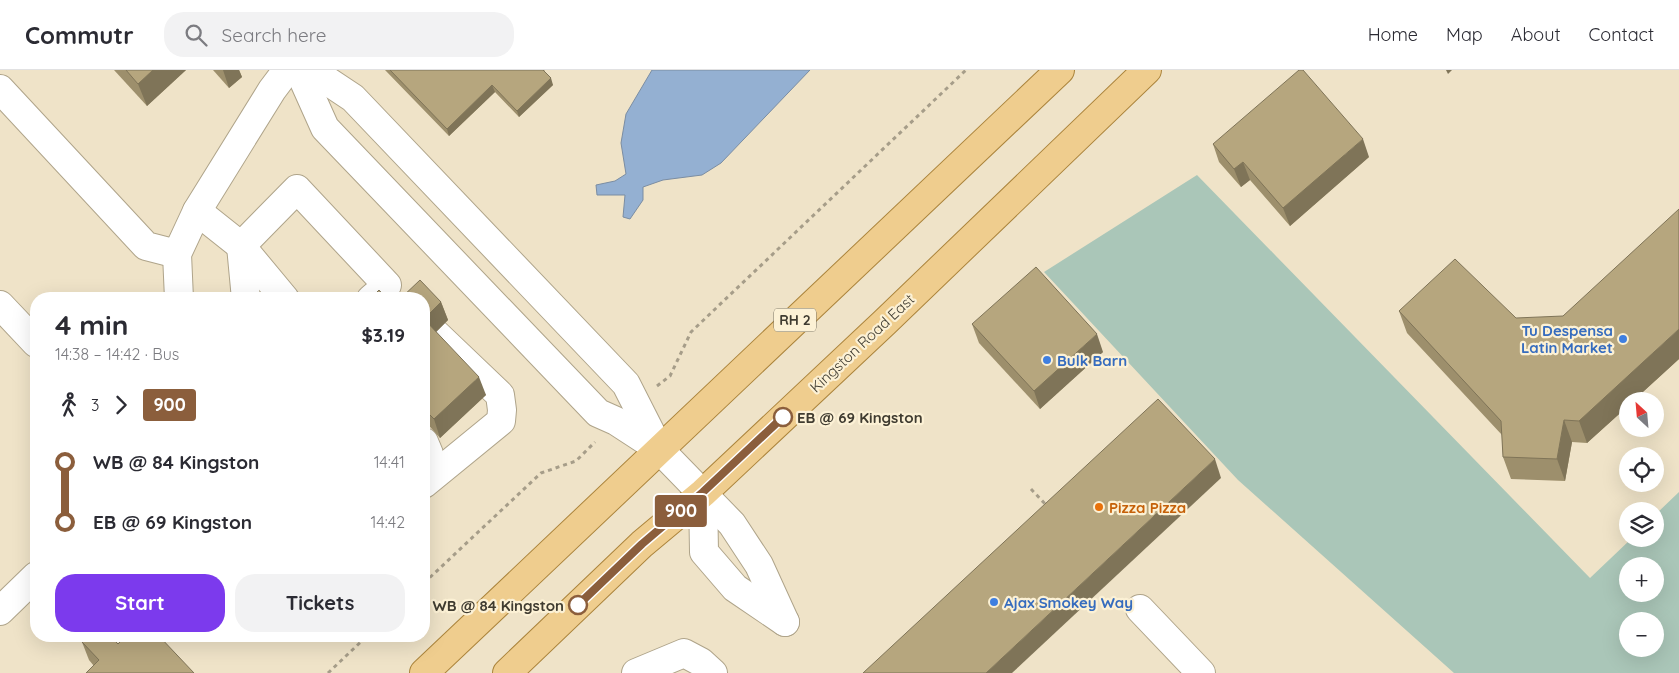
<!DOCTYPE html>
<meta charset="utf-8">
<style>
:root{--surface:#fff;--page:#f2f2f3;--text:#2b2b33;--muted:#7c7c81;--line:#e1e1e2;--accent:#7c3aed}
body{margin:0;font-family:Quicksand,sans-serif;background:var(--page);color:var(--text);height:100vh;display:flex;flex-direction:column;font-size:19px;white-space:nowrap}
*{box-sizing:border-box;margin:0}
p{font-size:16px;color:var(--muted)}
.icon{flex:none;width:28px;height:28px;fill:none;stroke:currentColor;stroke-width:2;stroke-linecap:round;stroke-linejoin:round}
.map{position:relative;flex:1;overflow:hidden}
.sheet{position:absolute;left:30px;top:222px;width:400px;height:350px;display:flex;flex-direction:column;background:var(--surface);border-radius:20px;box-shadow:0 5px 20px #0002}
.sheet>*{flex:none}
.badge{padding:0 10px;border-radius:4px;font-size:18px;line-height:32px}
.needle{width:32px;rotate:334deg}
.fabs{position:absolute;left:1619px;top:322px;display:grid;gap:10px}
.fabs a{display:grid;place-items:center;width:45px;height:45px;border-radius:50%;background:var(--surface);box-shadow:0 5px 20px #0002;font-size:25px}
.map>.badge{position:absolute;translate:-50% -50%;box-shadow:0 0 0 2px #fff}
.legs{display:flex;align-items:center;gap:8px;height:55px;padding:0 25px;font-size:16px}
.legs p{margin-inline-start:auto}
.overview{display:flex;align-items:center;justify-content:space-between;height:85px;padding:0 25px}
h1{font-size:28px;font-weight:700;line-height:38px}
.button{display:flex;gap:10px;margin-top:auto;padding:10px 25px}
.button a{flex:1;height:58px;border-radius:20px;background:var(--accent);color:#fff;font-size:20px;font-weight:700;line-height:58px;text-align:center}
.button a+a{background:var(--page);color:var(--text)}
ul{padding:0 25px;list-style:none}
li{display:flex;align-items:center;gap:18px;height:60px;font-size:19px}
li i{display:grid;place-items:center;width:8px;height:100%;margin:0 6px;background:currentColor}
li i::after{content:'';width:12px;height:12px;margin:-6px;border:4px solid;border-radius:50%;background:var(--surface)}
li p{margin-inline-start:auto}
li:first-child i{background:linear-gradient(#0000 50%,currentColor 0)}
li:last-child i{background:linear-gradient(currentColor 50%,#0000 0)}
header{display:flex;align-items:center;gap:30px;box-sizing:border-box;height:70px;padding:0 25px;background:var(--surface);border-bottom:1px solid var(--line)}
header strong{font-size:24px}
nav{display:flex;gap:28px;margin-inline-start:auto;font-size:18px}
.search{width:350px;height:45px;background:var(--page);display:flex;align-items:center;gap:12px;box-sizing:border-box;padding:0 18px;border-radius:20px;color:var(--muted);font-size:19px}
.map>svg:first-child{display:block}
.green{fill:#aac6b8;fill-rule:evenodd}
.water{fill:#94b0d2;stroke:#7b8da2}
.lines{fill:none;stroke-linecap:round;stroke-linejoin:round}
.minor-casing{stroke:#afa48a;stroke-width:30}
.major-casing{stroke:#ab843c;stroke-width:30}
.path{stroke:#a69d89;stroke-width:3;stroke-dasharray:4 4;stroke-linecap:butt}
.minor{stroke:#fff;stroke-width:28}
.major{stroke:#efcd8e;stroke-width:28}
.wall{fill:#9d8f6c}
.shaded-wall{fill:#7f7458}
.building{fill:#b6a67e;stroke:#7f7458}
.line-1-casing{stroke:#fff;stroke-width:11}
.line-1{stroke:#8b5e3c;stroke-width:8}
.shop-dot{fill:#3f7fe0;stroke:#fcf1d5;stroke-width:2}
.stop-1-dot{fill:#fff;stroke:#8b5e3c;stroke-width:2.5}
.food-dot{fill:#e8710a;stroke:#fcf1d5;stroke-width:2}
.labels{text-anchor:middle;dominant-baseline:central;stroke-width:4.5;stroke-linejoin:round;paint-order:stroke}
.shield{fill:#fcf1d5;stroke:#787262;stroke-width:1}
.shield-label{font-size:14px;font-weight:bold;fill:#403c31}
.shop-label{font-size:15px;font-weight:bold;fill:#366cbe;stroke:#fcf1d5;text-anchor:start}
.street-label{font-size:15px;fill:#403c31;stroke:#fcf1d5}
.stop-label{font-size:15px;font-weight:bold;fill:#403c31;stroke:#fcf1d5;text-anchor:start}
.food-label{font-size:15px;font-weight:bold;fill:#c56008;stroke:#fcf1d5;text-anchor:start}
</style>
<header>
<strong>Commutr</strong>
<div class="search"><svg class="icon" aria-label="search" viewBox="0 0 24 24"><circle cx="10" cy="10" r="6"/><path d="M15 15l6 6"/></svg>Search here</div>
<nav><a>Home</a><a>Map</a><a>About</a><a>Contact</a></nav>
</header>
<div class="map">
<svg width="1679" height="603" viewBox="0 0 1679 603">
<rect width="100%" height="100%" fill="#efe3c8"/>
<!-- green -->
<path class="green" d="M1197,105L1590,508L1631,469H1655V445L1679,422V603H1454L1238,410L1044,202ZM1628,496H1655V524H1628ZM1628,551H1655V579H1628Z"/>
<!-- water -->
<path class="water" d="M652,0H810L721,93L702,105L663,110L643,117V130L630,149L623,147L625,125H597L596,115L615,111L626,104L621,73L626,44Z"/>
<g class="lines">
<defs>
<g id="minor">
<path d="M299,0L325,58L598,343L616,351L659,379L732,454L759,495L785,552"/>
<path d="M311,0L353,28L626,314L659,379"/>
<path d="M0,19L146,176L177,184"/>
<path d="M197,141L241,176L285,229"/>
<path d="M179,229L177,184L197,141L272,20L287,0"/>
<path d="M246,229L241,176L297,119L387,215L371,229"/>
<path d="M0,235L36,273"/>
<path d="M424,372L429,384L424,409"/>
<path d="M424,414L501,351L502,340L500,325L435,263"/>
<path d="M703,423L704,482L735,518L785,552"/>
<path d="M1140,539L1201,603"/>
<path d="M0,541L36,506"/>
<path d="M636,603L684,583L701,592L713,603"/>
</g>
<g id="major">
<path d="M424,603L1060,0"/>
<path d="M507,603L642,474L703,423L885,252L1147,0"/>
</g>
</defs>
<!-- minor casing -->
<use href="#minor" class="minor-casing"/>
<!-- major casing -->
<use href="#major" class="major-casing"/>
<!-- path -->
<g class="path">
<path d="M657,316L670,306L691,262L966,0"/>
<path d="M1031,419L1047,436"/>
<path d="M424,513L541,403L576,391L595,372"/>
<path d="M328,603L367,566"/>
</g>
<!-- minor -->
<use href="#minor" class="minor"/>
<!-- major -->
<use href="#major" class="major"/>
</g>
<!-- wall -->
<g class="wall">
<path d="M114,0H186L147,36Z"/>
<path d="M213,0H239L242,7L229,18Z"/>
<path d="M385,0H545L544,1L553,15L519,47L495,22L449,66Z"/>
<path d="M1213,74L1369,87L1290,156L1250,110L1241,117L1219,92Z"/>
<path d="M424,229L441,232L448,250L436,262L486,325L440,368L424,350Z"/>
<path d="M1399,241L1679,289L1633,331H1628V336L1587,373L1572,372L1565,411L1511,409L1503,387L1502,365L1407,263Z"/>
<path d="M972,254L1103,282L1040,339L979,273Z"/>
<path d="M82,572L118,574L94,596L89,590Z"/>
</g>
<!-- shaded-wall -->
<g class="shaded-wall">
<path d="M153,0H186L147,36L138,14Z"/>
<path d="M223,0H239L242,7L229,18Z"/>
<path d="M1446,0H1452L1448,4Z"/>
<path d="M551,8L553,15L519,47L517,41Z"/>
<path d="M492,15L495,22L449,66L447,59Z"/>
<path d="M1363,69L1369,87L1290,156L1283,138Z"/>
<path d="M1243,92L1250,110L1241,117L1234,99Z"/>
<path d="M441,232L448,250L431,267L424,249Z"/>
<path d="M1679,259V289L1633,331H1628V336L1587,373L1579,351Z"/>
<path d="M1097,264L1103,282L1040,339L1034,321Z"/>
<path d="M479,307L486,325L440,368L434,349Z"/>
<path d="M1564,350L1572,372L1565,411L1557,389Z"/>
<path d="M1215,389L1221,408L1012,603H986Z"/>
</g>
<!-- building -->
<g class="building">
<path d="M126,0H153L138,14Z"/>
<path d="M390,0H543L551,8L517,41L492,15L447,59Z"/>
<path d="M1299,0H1303L1363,69L1283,138L1243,92L1234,99L1213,74Z"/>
<path d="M1679,139V259L1579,351L1564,350L1557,389L1503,387L1501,351L1399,241L1455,189L1516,248L1563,246Z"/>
<path d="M1036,197L1097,264L1034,321L972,254Z"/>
<path d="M420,210L441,232L424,249L479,307L434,349L424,339V229H400Z"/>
<path d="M379,220L387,229H370Z"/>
<path d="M1158,329L1215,389L986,603H863Z"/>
<path d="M88,566H110L118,574L126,566H159L194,603H86L99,590L82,572Z"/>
</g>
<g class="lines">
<defs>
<path id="line-1" d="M578,535L642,474L703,422L783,347"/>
</defs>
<!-- line-1 casing -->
<use href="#line-1" class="line-1-casing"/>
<!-- line-1 -->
<use href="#line-1" class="line-1"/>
</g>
<!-- markers -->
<g class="shop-dot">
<circle cx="1623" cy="269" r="5"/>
<circle cx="1047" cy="290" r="5"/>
<circle cx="994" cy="532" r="5"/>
</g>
<g class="stop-1-dot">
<circle cx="783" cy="347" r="9"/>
<circle cx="578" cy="535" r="9"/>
</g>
<circle class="food-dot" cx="1099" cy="437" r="5"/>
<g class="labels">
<!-- shield labels -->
<rect class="shield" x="774" y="238.5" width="42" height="23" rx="4"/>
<g class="shield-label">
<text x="795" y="250">RH 2</text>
</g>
<!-- shop labels -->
<g class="shop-label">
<text x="1613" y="260" text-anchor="end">Tu Despensa<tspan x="1613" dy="17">Latin Market</tspan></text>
<text x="1057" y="290">Bulk Barn</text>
<text x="1004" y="532">Ajax Smokey Way</text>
</g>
<!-- street labels -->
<g class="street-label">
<text transform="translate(862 273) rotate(-43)">Kingston Road East</text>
</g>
<!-- stop labels -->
<g class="stop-label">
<text x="797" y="347">EB @ 69 Kingston</text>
<text x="564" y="535" text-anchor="end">WB @ 84 Kingston</text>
</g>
<!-- food labels -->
<g class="food-label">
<text x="1109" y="437">Pizza Pizza</text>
</g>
</g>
</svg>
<div class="fabs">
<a><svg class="needle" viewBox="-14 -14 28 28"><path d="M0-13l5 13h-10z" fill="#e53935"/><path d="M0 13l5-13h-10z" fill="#7c7c81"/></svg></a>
<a><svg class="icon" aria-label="locate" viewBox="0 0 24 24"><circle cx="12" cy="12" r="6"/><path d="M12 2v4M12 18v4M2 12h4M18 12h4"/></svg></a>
<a><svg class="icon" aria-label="layers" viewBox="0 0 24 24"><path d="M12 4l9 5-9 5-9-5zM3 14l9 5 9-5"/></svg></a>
<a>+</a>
<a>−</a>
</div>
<b class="badge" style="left:681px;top:441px;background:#8b5e3c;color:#fff">900</b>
<section class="sheet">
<div class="overview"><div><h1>4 min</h1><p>14:38 – 14:42 · Bus</p></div><b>$3.19</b></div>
<div class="legs"><svg class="icon" aria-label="walk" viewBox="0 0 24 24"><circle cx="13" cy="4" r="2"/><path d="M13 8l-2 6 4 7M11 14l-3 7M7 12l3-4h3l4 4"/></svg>3<svg class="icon" aria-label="forward" viewBox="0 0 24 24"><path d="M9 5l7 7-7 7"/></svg><b class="badge" style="background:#8b5e3c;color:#fff">900</b></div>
<ul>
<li><i style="color:#8b5e3c"></i><b>WB @ 84 Kingston</b><p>14:41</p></li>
<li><i style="color:#8b5e3c"></i><b>EB @ 69 Kingston</b><p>14:42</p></li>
</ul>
<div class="button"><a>Start</a><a>Tickets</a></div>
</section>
</div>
